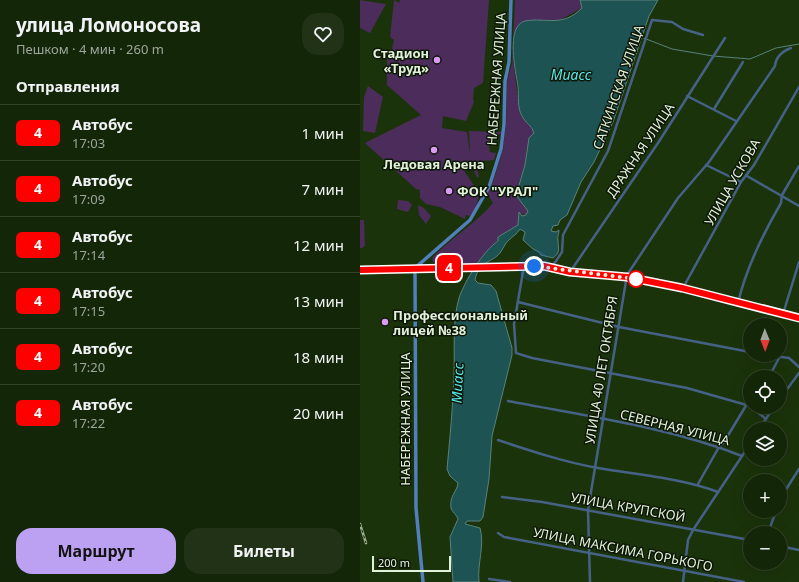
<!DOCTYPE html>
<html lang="ru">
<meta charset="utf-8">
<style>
:root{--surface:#142608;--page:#213216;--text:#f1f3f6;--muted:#9da59c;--line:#334329;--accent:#bca0f2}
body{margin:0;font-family:"Noto Sans",sans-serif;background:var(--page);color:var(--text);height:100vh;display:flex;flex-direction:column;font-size:15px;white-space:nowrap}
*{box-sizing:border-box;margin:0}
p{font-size:13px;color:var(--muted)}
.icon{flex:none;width:22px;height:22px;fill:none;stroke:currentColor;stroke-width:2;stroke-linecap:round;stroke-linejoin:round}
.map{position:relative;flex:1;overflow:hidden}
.side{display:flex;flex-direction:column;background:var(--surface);width:360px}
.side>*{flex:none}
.badge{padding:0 8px;border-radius:6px;font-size:14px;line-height:26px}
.needle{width:26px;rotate:179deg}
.tools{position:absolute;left:383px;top:318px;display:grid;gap:8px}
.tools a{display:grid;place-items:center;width:44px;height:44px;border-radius:50%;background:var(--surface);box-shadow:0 4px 16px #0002,0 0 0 1px var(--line);font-size:20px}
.scale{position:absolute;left:12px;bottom:10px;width:79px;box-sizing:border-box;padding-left:4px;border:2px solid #e2f1da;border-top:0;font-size:11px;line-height:14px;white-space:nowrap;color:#e2f1da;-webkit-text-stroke:3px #0d1707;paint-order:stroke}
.you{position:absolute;width:20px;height:20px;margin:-10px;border:3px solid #fff;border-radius:50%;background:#1a73e8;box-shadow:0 0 0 6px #1a73e833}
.map>.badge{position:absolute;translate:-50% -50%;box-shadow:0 0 0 2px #fff}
h2{padding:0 16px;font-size:15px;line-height:36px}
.round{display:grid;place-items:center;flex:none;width:42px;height:42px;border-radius:16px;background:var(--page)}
.summary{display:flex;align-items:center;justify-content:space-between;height:68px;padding:0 16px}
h1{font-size:19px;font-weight:700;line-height:30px}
.primary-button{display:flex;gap:8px;margin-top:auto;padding:8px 16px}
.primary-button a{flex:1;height:46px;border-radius:16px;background:var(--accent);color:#111;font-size:16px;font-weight:700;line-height:46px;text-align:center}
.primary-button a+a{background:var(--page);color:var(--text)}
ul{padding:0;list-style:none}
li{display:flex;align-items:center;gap:12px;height:56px;padding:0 16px;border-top:1px solid var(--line)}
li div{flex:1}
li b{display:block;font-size:15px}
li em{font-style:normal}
li .badge{min-width:44px;font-weight:700;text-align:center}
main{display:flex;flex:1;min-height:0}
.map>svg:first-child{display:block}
.green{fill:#4c2c5a}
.water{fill:#1e5353;stroke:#59827c}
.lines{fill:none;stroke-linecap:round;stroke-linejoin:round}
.stream{stroke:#59827c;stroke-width:1}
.street{stroke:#456286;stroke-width:2.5}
.secondary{stroke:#517fb9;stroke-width:3.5}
.rail-casing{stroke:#9eb093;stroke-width:2.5}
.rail{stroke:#0d1707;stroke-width:1;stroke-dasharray:3;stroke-linecap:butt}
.line-casing{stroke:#fff;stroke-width:9}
.line{stroke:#f00;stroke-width:6}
.walk{stroke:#e2f1da;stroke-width:4;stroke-dasharray:0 7.2}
.poi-dot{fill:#da9af6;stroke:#0d1707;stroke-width:1.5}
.stop-dot{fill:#fff;stroke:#f00;stroke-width:2}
.labels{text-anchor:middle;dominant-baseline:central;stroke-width:3;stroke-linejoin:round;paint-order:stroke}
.poi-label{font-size:13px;font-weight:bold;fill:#e2f1da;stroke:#0d1707;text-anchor:start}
.street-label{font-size:13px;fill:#e2f1da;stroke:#0d1707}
.water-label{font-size:14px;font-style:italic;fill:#59e9e9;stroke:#0d1707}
</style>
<main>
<section class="side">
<div class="summary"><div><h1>улица Ломоносова</h1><p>Пешком · 4 мин · 260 m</p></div><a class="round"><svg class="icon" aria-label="heart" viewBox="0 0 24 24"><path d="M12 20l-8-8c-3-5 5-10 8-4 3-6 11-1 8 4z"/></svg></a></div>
<h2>Отправления</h2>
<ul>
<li><span class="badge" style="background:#f00;color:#fff">4</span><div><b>Автобус</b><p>17:03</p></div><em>1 мин</em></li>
<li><span class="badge" style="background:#f00;color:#fff">4</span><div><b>Автобус</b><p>17:09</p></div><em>7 мин</em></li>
<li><span class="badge" style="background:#f00;color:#fff">4</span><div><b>Автобус</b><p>17:14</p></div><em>12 мин</em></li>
<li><span class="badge" style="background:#f00;color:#fff">4</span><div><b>Автобус</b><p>17:15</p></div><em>13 мин</em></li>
<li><span class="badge" style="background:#f00;color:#fff">4</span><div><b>Автобус</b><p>17:20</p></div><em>18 мин</em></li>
<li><span class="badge" style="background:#f00;color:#fff">4</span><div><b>Автобус</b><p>17:22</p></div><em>20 мин</em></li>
</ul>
<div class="primary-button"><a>Маршрут</a><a>Билеты</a></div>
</section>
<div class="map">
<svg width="439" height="582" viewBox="0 0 439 582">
<rect width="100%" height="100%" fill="#1b330b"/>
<!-- green -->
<g class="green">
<path d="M0,0L26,4L10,33L0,28Z"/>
<path d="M34,0L39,3L40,0H129L123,83L114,88L113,99L114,102L106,121L83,116L82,128L107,132L110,155L109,131L142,132L137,137L133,135L129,146L130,152L136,153L134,160L122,161L116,164L119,177H117L110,163L103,169L119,193L116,210L110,216L106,215L105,219L80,207L66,204L60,198V190L56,189L5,143L61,115L27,85V52L30,49L33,51L32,48L34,40L30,37Z"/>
<path d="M155,0H220L222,8L196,22L164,21L155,31L153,59L159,107L161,116L172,125L174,133L167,148L165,165L158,186V198L168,211L166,215L158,213V225C154,228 148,230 145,233C135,242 126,253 118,264H76L72,261L73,257C92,237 115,224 133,203L127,193L131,188L143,150L146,124L147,81L152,63Z"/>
<path d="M8,86L23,97L15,133L3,131L4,97Z"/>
<path d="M38,200L48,201L52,205L48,212L37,209Z"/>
<path d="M58,205L64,208L71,216L66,224L59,215Z"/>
<path d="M0,220H4L5,246L2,248H0Z"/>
</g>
<!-- water -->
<path class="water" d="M220,0H298L289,16L253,122L234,162L221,182L207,215L200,220L198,225L193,226L191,231L196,232L199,230C199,234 197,237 198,240C198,249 201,252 193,258L181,255L179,252L173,249L163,240L165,232L160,229C157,234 153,236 149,240C145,243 143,249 140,253C132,263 119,260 115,280L118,283L131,285L136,291L152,348V355L132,436L129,479L123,517L120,521H107L105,524L120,528C125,545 117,564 119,582H93L90,537L98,519C97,515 92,512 91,508C89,496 97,492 98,483L90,476L87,469C90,437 93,406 94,375C95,350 92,322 99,298C104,282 124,250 138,241V237L158,225L159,212L162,216L166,215L168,211L158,198L157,192L165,165L169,138L174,133C171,124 166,124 162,116C157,108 159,95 158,86C156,73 145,26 165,21C186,17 202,28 222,8Z"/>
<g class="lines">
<!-- stream -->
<path class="stream" d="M281,37L312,49L353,56L390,59L416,48L439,44"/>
<!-- street -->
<g class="street">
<path d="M327,96L376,121"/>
<path d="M354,109L383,62"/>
<path d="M346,165L381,182"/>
<path d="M387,176L439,206"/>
<path d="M164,266L154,324L156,353L172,358L327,388L390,406"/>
<path d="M194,268V264L202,252L203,235L248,151L292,20L312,22L323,29L343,35"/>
<path d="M210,272L298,143L365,38"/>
<path d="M323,288L381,182L394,165L439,87"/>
<path d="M158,302L259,327L390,352"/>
<path d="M378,303C386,268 403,234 421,203L422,195L439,166"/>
<path d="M423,314L439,262"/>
<path d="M406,355L429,358L439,367"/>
<path d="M409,377L419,358"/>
<path d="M420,399L439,373"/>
<path d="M148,401C226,416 308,427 382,456"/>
<path d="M391,407L406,419"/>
<path d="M399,429L414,407"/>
<path d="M138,440C171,451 204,462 238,468C278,475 320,478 358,492"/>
<path d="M338,484L359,447L364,442L387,404L390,403"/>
<path d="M142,497L182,502L390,540"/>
<path d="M420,499L439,469"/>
<path d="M138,533L144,537L384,582"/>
<path d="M408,533L416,511"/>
<path d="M420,546L439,550"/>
<path d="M129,579L150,582"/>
<path d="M230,582L228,510L267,275L318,198L349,162L415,66C416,56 423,51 431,48"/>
<path d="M323,582L328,540L333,530L390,444"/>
</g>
<!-- secondary -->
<g class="secondary">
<path d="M0,270L184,266L210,272L267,277L323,288L439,318"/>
<path d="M63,582L56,508L55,268L110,220L129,187L141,149L144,124L145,81L149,62L151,0"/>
</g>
<defs>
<path id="rail" d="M0,524L6,543"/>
</defs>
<!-- rail casing -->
<use href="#rail" class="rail-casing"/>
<!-- rail -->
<use href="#rail" class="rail"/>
</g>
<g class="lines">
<defs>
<path id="line" d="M0,270L184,266L210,272L267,277L322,288L439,318"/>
</defs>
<!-- line casing -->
<use href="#line" class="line-casing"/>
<!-- line -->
<use href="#line" class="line"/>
<!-- walk -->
<path class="walk" d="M174,266L276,279"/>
</g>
<!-- markers -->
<g class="poi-dot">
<circle cx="77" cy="60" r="4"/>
<circle cx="74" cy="150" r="4"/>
<circle cx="89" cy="191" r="4"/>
<circle cx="25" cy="322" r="4"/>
</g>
<circle class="stop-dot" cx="276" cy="279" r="8"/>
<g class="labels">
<!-- poi labels -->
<g class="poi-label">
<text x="69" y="53" text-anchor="end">Стадион<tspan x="69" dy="15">«Труд»</tspan></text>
<text x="74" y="164" text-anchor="middle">Ледовая Арена</text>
<text x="97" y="191">ФОК "УРАЛ"</text>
<text x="33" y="315">Профессиональный<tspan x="33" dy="15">лицей №38</tspan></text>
</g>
<!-- street labels -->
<g class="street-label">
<text transform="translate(136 79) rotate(-86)">НАБЕРЕЖНАЯ УЛИЦА</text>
<text transform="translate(258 87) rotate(-71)">САТКИНСКАЯ УЛИЦА</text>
<text transform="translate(280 150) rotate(-56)">ДРАЖНАЯ УЛИЦА</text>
<text transform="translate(372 182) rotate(-60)">УЛИЦА УСКОВА</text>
<text transform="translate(241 370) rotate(-81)">УЛИЦА 40 ЛЕТ ОКТЯБРЯ</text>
<text transform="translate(45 419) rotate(-90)">НАБЕРЕЖНАЯ УЛИЦА</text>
<text transform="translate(315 427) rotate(14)">СЕВЕРНАЯ УЛИЦА</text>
<text transform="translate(268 507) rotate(10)">УЛИЦА КРУПСКОЙ</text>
<text transform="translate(263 549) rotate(11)">УЛИЦА МАКСИМА ГОРЬКОГО</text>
</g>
<!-- water labels -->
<g class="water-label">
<text x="211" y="74">Миасс</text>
<text transform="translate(97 383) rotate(-87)">Миасс</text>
</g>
</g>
</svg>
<div class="tools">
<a><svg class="needle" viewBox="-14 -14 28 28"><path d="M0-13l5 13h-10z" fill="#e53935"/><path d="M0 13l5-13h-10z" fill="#9da59c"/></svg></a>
<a><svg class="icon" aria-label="locate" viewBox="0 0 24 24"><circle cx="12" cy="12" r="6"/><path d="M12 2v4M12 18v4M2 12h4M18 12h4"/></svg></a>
<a><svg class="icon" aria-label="layers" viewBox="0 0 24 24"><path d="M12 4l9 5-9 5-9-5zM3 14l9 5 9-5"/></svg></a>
<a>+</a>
<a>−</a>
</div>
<div class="scale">200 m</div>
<div class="you" style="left:174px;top:266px"></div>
<b class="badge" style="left:89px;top:268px;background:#f00;color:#fff">4</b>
</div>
</main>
